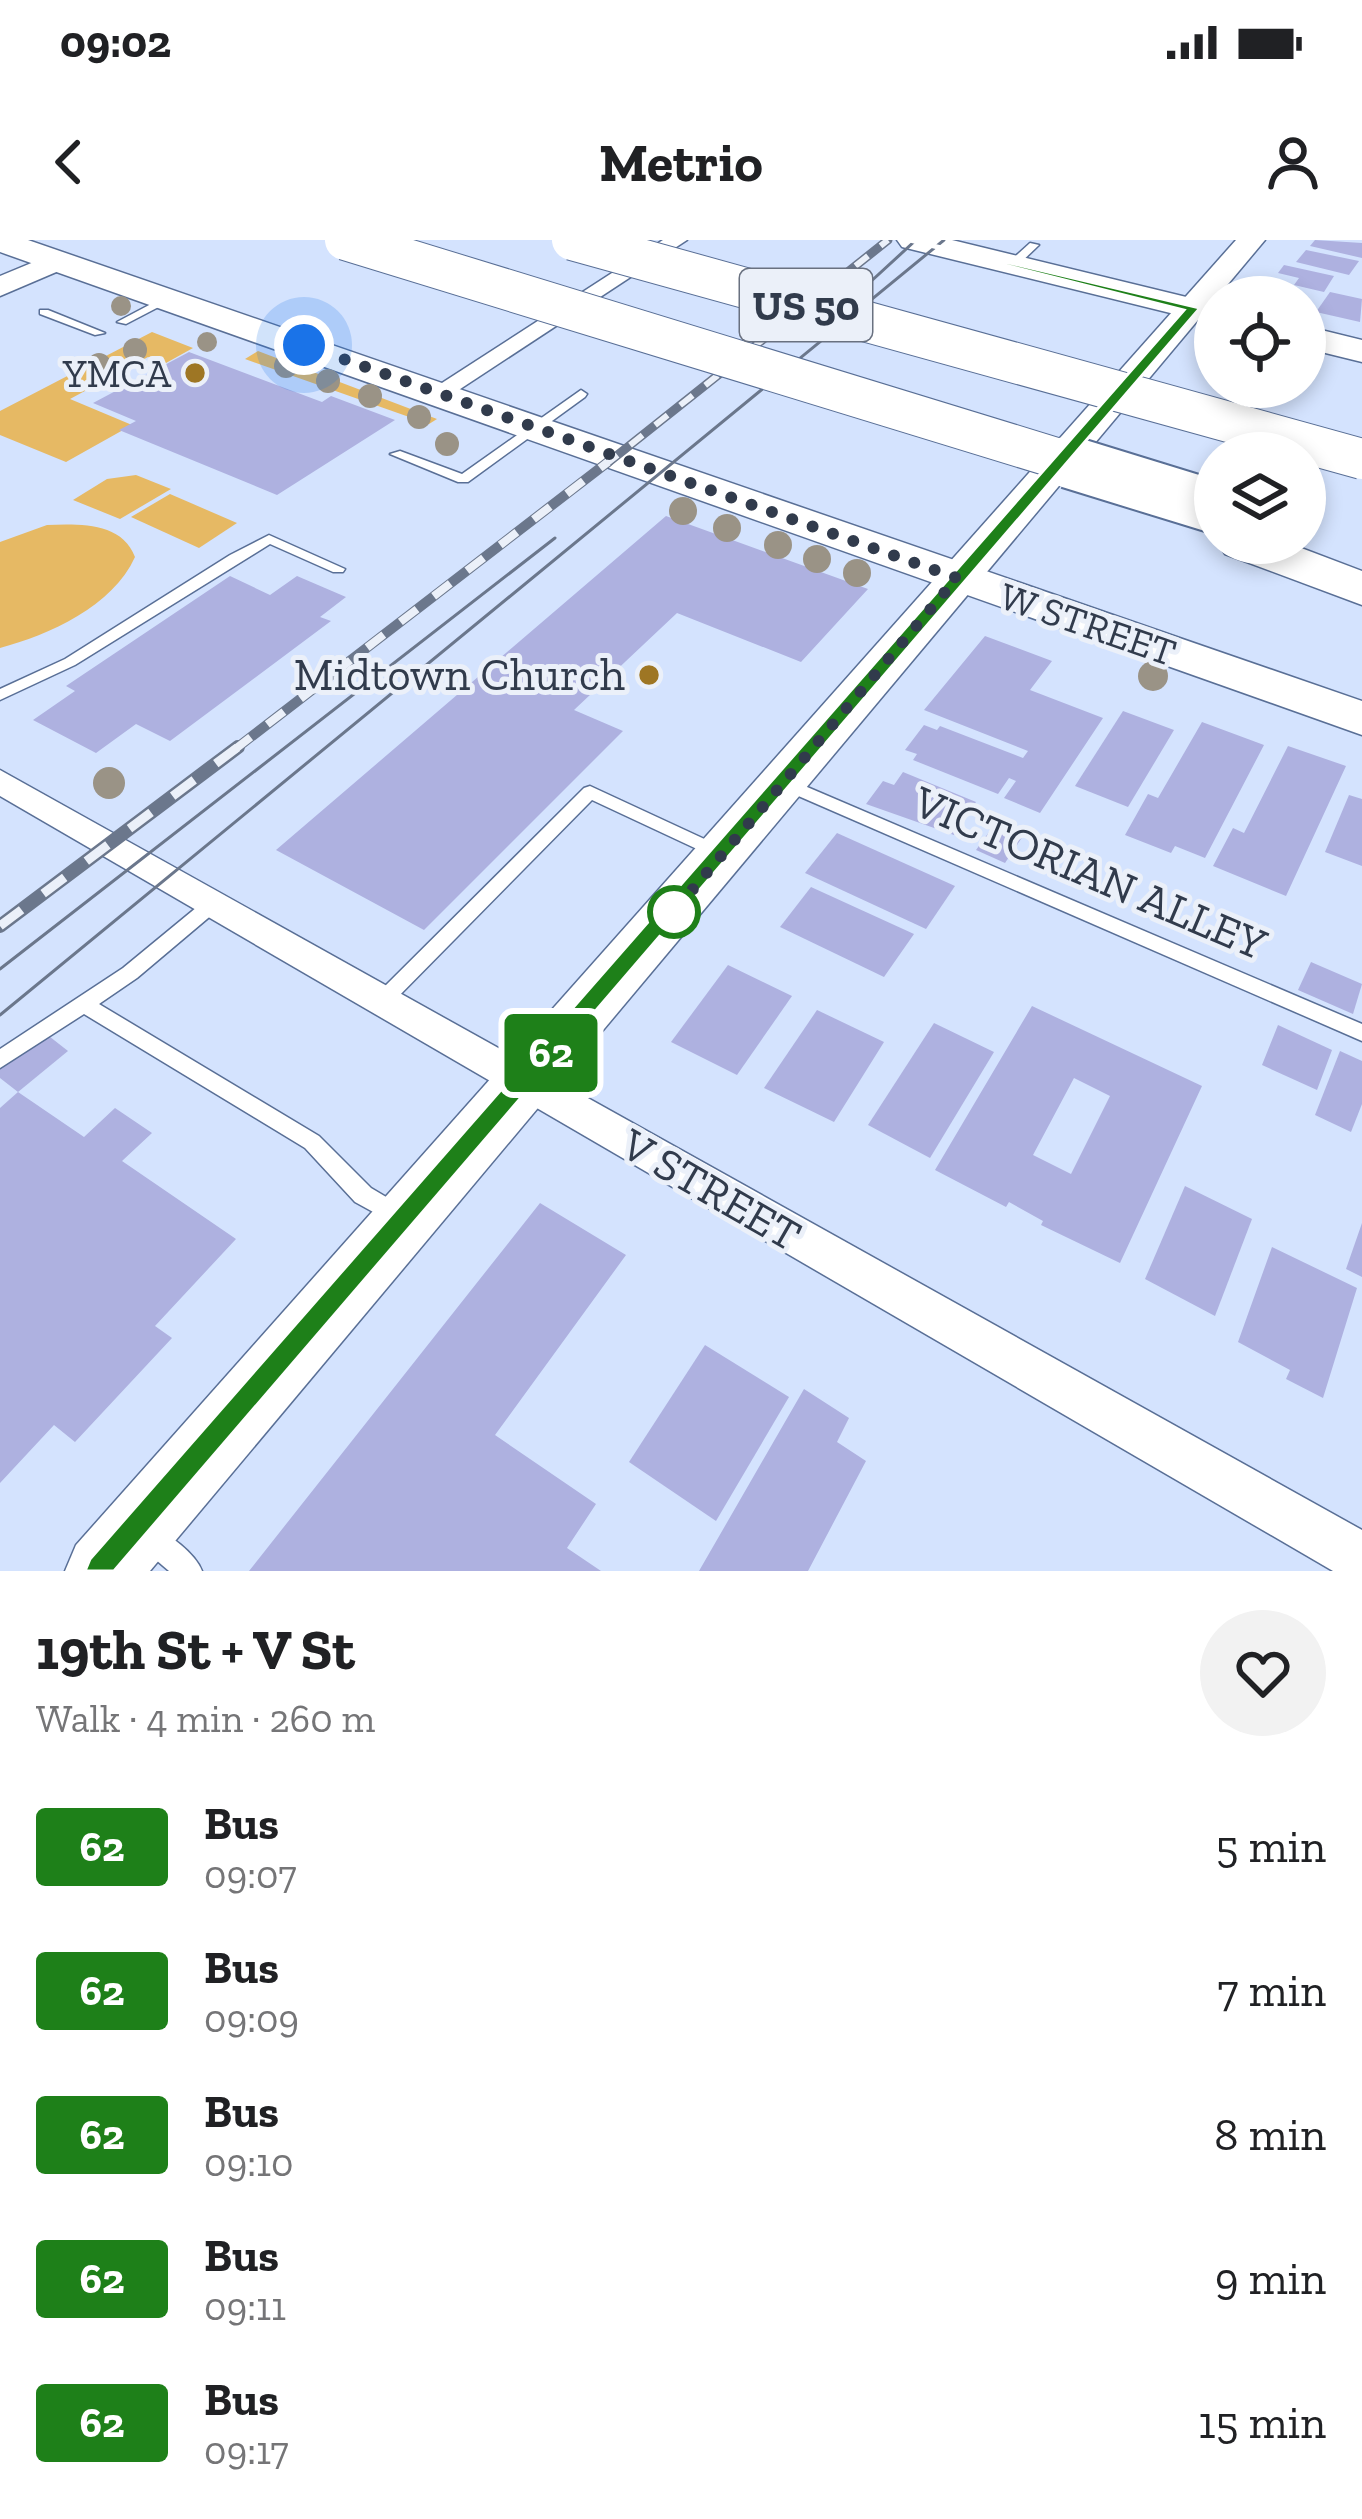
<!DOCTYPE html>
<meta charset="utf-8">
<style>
:root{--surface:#fff;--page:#f2f2f2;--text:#202124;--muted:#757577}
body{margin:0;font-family:"Zilla Slab",serif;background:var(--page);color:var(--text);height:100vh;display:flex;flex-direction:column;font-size:45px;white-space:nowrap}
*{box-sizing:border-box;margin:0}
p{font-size:39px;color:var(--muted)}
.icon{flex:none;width:66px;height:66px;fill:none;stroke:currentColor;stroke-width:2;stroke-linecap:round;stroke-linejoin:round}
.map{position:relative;height:1331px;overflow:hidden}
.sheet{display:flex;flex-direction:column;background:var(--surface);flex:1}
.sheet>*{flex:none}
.badge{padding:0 24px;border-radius:9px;font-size:42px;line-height:78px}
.tools{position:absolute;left:1194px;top:36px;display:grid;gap:24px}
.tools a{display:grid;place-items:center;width:132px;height:132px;border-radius:50%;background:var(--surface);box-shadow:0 6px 18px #0003;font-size:60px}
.you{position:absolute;width:60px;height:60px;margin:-30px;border:9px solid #fff;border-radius:50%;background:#1a73e8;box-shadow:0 0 0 18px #1a73e833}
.map>.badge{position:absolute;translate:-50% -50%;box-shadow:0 0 0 6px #fff}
.round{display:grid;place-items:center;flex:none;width:126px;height:126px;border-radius:63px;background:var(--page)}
.headline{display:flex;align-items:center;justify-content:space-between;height:204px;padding:0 36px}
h1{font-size:57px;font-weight:700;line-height:90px}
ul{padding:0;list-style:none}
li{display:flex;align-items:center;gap:36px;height:144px;padding:0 36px}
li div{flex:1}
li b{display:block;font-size:45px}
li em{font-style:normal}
li .badge{min-width:132px;font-weight:700;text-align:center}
.status{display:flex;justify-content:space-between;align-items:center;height:84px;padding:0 60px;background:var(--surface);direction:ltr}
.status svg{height:33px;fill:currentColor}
header{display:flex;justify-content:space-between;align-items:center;height:156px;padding:0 36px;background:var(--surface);font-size:54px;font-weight:700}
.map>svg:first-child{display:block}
.green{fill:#e6b964}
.building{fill:#aeb1e0;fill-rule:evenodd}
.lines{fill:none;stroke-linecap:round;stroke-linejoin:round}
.service-casing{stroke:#596f96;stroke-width:3}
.minor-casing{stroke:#596f96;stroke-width:3}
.secondary-casing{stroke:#596f96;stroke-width:3}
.primary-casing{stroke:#596f96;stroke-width:3}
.motorway-casing{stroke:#596f96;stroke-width:3}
.service{fill:#fff;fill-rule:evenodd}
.minor{fill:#fff;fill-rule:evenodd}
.secondary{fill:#fff;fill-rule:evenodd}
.primary{fill:#fff;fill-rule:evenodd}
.motorway{fill:#fff;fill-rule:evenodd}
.tram{stroke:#6b778c;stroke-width:3}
.rail-far2-casing{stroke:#6b778c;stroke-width:9}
.rail-far1-casing{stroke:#6b778c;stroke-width:10}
.rail-casing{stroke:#6b778c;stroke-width:14}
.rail-far2{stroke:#ebf0f9;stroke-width:6;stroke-dasharray:16;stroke-linecap:butt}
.rail-far1{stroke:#ebf0f9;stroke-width:8;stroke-dasharray:21;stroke-linecap:butt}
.rail{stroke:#ebf0f9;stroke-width:9;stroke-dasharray:27;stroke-linecap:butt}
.motorway-bridge-far1-casing{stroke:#596f96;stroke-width:42;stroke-linecap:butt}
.motorway-bridge-casing{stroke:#596f96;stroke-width:56;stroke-linecap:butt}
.motorway-bridge-far1{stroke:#fff;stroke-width:40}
.motorway-bridge{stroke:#fff;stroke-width:52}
.tree{fill:#9a9386}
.line{fill:#1e8019;stroke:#fff;stroke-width:3}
.walk{stroke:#313b4c;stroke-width:12;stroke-dasharray:0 21.6}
.poi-dot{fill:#9e7624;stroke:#ebf0f9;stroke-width:4.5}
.stop-dot{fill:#fff;stroke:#1e8019;stroke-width:6}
.labels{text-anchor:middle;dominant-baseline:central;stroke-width:10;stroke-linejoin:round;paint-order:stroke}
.far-poi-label{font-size:39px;fill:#313b4c;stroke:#ebf0f9;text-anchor:end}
.far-street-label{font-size:39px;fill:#313b4c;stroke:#ebf0f9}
.shield{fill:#ebf0f9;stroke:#697180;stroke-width:3}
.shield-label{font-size:42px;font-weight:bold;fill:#313b4c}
.poi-label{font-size:45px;fill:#313b4c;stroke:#ebf0f9;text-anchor:end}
.street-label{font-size:45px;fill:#313b4c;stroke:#ebf0f9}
</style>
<div class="status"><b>09:02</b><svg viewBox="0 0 49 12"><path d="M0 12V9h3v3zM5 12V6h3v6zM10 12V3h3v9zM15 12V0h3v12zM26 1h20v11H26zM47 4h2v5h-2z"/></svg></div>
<header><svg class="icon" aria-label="back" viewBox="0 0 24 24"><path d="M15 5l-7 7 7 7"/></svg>Metrio<svg class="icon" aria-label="person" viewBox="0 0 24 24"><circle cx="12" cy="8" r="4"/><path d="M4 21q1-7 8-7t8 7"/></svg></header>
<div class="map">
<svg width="1362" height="1331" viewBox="0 0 1362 1331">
<rect width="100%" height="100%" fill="#d4e3fe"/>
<!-- green -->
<g class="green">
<path d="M152,92L193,108L166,123L148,117L70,159L132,185L66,222L0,195V171Z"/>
<path d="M258,111L437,179L429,184L245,119Z"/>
<path d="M136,235L171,249L120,279L73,260L107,239Z"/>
<path d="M170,254L237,283L199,308L131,277Z"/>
<path d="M47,285C79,284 122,282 135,317C113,366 49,395 0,408V302Z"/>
</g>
<!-- building -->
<g class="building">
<path d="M1315,0L1362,3V18L1310,6Z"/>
<path d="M1306,10L1359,21L1349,35L1296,22Z"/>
<path d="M1284,25L1334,36L1324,52L1294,45L1299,38L1278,33Z"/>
<path d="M1330,52L1362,59L1360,82L1316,72Z"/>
<path d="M189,112L322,162L331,156L395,180L277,255L119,190L136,181L93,163Z"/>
<path d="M666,276L868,349L801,422L677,373L574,470L623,491L424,690L276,610Z"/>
<path d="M230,336L270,355L297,336L346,357L320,377L331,381L170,501L136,484L96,513L33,480L75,451L66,446Z"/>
<path d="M985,396L1052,421L1030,450L1103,478L1040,573L1004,558L1016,541L1009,538L998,554L913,520L917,514L905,510L924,485L937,490L940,486L1023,518L1028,511L924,470Z"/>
<path d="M1123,471L1174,490L1128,567L1075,546Z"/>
<path d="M1202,482L1264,505L1205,618L1175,606L1171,613L1125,595L1148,554L1158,558Z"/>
<path d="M1288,506L1346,526L1286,656L1213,626L1233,588L1244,593Z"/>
<path d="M903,532L976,562L954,595L866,564L883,541L894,545Z"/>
<path d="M1349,555L1362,559V626L1325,612Z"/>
<path d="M997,581L1025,593L1005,623L976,610Z"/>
<path d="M837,593L955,646L926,689L805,633Z"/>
<path d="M811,647L914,694L884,737L780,687Z"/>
<path d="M1311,722L1362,744L1353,774L1298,750Z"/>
<path d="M728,725L792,756L737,835L671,802Z"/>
<path d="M1032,766L1202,846L1120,1023L1041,985L1043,981L1009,962L1006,967L935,930ZM1074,838L1110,856L1071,934L1033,915Z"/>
<path d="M817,770L884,802L834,882L764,848Z"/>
<path d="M934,783L994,812L930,918L868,885Z"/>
<path d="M1278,785L1332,810L1317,850L1262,825Z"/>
<path d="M45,793L68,811L18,852L0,838V829Z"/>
<path d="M1340,811L1362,821V864L1351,892L1315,875Z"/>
<path d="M18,852L84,897L115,868L152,893L122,921L236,999L155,1086L172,1098L75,1202L54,1185L0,1243V868Z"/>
<path d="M1185,946L1252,979L1215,1076L1145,1039Z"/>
<path d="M540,963L626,1015L495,1195L596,1264L567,1308L601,1331H249Z"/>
<path d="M1362,983V1037L1346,1029Z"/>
<path d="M1272,1007L1357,1048L1323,1158L1286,1139L1290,1130L1238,1102Z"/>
<path d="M705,1105L789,1157L716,1281L629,1222Z"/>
<path d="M804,1149L849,1178L837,1202L866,1221L808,1331H699Z"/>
</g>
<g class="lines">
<defs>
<g id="service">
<path d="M1030,3L1039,5L1017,26H1009V22Z"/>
<path d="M168,55L173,58L172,60L126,84L117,82Z"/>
<path d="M40,70H48L105,93L95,95L40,74Z"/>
<path d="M581,150L587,154L585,157L468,242H458L390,214L400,211L462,234Z"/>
<path d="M269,295L345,329L343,332H333L270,304L75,425L0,460V449L65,419L230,315Z"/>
<path d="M786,538L1362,784V801L780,548L778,544Z"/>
<path d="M590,546L726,609L729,613L720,619L714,617L592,560L388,767L381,770L374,767L371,762L374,757L584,548Z"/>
<path d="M214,656L223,663L220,668L137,738L99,764L319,896L371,948L403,967L406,974L403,981L395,984L355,962L305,908L84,774L0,828V809L123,728L208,658Z"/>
<path d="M151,1286C169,1294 195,1313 202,1331H169L142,1308L138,1299L142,1290Z"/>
</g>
<g id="minor">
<path d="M663,0H687L448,157H432L428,152Z"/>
<path d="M0,530L1362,1290V1331H1333L0,556Z"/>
</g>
<g id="secondary">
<path d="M1236,0H1265L150,1331H65L76,1305Z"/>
<path d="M58,12L68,15L72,21L68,27L0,56V36Z"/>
</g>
<g id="primary">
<path d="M0,0H28L1362,461V495L0,12Z"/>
<path d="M897,0H952L1215,64V84L902,7Z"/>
<path d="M1305,86L1362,100V122L1305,108Z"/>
</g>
<path id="motorway" d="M1218,303H1288L1362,331V365L1225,314Z"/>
</defs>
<!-- service casing -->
<use href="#service" class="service-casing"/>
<!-- minor casing -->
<use href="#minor" class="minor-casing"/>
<!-- secondary casing -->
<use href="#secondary" class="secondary-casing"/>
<!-- primary casing -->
<use href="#primary" class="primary-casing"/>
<!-- motorway casing -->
<use href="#motorway" class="motorway-casing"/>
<!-- service -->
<use href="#service" class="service"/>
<!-- minor -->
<use href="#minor" class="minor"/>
<!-- secondary -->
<use href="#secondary" class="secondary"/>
<!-- primary -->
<use href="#primary" class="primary"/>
<!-- motorway -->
<use href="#motorway" class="motorway"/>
<!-- tram -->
<g class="tram">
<path d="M867,45L916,0"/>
<path d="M0,729L555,298"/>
<path d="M0,775L944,0"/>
</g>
<defs>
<path id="rail-far2" d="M605,225L888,0"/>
<path id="rail-far1" d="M234,510L608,222"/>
<path id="rail" d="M0,686L238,507"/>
</defs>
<!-- rail-far2 casing -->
<use href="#rail-far2" class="rail-far2-casing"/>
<!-- rail-far1 casing -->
<use href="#rail-far1" class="rail-far1-casing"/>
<!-- rail casing -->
<use href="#rail" class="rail-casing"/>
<!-- rail-far2 -->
<use href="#rail-far2" class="rail-far2"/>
<!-- rail-far1 -->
<use href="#rail-far1" class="rail-far1"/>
<!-- rail -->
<use href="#rail" class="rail"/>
<defs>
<g id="motorway-bridge-far1">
<path d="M345,0L1079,225"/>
<path d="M572,0L1362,219"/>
</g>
<path id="motorway-bridge" d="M1069,222L1215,267"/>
</defs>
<!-- motorway-bridge-far1 casing -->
<use href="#motorway-bridge-far1" class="motorway-bridge-far1-casing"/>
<!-- motorway-bridge casing -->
<use href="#motorway-bridge" class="motorway-bridge-casing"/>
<!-- motorway-bridge-far1 -->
<use href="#motorway-bridge-far1" class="motorway-bridge-far1"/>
<!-- motorway-bridge -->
<use href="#motorway-bridge" class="motorway-bridge"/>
</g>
<!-- trees -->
<g class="tree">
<circle cx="121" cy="66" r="10"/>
<circle cx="207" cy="102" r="10"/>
<circle cx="135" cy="110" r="12"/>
<circle cx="99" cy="125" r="12"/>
<circle cx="286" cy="126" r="12"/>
<circle cx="328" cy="141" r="12"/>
<circle cx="370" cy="156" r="12"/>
<circle cx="419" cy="177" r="12"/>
<circle cx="447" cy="204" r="12"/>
<circle cx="683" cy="271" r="14"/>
<circle cx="727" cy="288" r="14"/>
<circle cx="778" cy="305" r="14"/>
<circle cx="817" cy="319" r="14"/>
<circle cx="857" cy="333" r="14"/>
<circle cx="1153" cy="436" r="15"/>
<circle cx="109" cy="543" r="16"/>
</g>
<!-- line -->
<path class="line" d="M906,0H912L1200,68L114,1331H85L90,1319L1184,70Z"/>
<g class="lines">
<!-- walk -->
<path class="walk" d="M304,105L957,338L665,682L674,672"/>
</g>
<!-- markers -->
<g class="poi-dot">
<circle cx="195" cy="133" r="12"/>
<circle cx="649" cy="435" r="12"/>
</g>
<circle class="stop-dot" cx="674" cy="672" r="24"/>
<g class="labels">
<!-- far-poi labels -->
<g class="far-poi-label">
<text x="171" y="133">YMCA</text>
</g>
<!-- far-street labels -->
<g class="far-street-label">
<text transform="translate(1088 384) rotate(19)">W STREET</text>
</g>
<!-- shield labels -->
<rect class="shield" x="740" y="29" width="132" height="72" rx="9"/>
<g class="shield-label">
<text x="806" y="65">US 50</text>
</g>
<!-- poi labels -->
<g class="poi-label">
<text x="625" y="435">Midtown Church</text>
</g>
<!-- street labels -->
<g class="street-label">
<text transform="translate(1090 633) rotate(23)">VICTORIAN ALLEY</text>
<text transform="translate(711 950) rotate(30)">V STREET</text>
</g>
</g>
</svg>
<div class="tools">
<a><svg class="icon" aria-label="locate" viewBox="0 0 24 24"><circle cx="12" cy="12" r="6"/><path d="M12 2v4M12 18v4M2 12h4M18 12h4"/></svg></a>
<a><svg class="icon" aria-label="layers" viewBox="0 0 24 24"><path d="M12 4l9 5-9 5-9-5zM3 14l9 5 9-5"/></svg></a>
</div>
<div class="you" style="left:304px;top:105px"></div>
<b class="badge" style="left:551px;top:813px;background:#1e8019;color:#fff">62</b>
</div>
<section class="sheet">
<div class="headline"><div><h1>19th St + V St</h1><p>Walk · 4 min · 260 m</p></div><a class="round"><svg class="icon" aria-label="heart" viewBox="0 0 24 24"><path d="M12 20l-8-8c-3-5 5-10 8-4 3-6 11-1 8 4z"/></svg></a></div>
<ul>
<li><span class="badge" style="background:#1e8019;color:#fff">62</span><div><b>Bus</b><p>09:07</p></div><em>5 min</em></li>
<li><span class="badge" style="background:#1e8019;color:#fff">62</span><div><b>Bus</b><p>09:09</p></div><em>7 min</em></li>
<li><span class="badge" style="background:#1e8019;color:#fff">62</span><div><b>Bus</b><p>09:10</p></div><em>8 min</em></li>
<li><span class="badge" style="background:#1e8019;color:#fff">62</span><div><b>Bus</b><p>09:11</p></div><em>9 min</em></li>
<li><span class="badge" style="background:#1e8019;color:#fff">62</span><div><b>Bus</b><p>09:17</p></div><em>15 min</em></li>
</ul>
</section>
